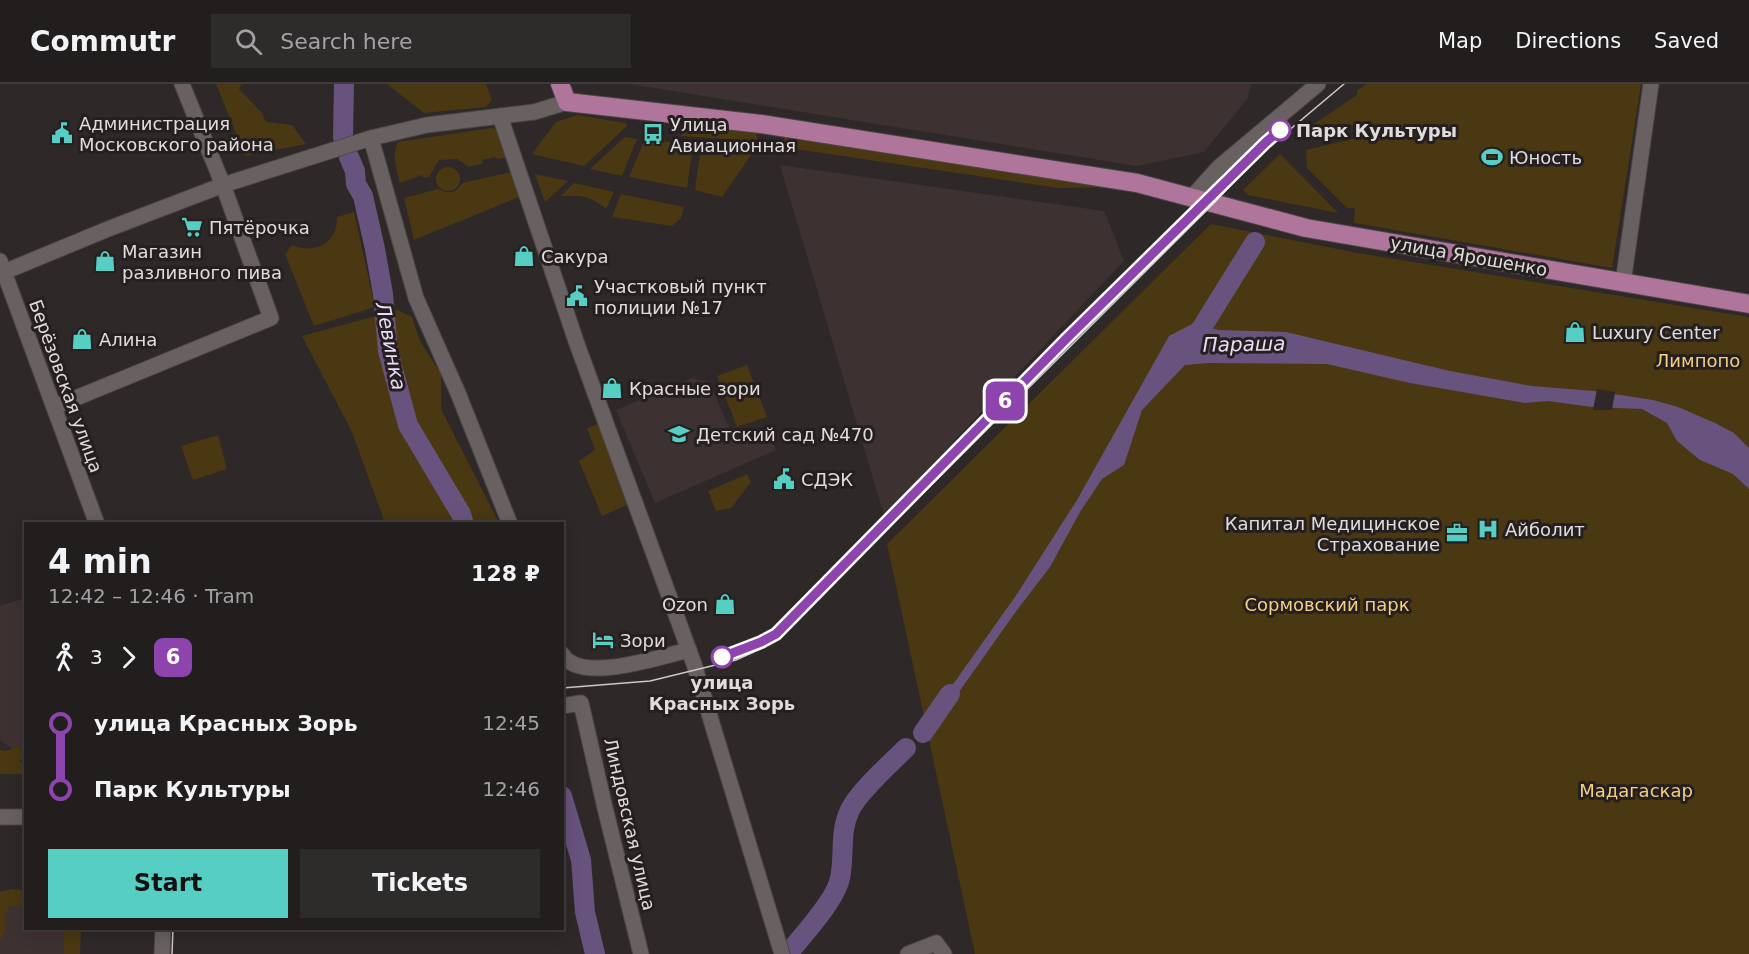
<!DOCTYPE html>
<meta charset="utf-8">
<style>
:root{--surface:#221e1e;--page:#2e2b2b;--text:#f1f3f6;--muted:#a2a2a4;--line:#3f3c3c;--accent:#56cec3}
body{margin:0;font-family:"DejaVu Sans",sans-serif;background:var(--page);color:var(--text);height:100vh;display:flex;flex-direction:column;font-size:22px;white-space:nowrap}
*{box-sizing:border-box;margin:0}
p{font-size:20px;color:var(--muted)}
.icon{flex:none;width:33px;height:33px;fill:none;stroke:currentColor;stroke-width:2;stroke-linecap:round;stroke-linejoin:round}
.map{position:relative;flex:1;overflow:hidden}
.details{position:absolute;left:24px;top:438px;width:540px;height:408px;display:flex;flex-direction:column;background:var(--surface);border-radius:0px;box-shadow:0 3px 15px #0003,0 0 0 2px var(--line)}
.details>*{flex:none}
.badge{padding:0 12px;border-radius:9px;font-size:21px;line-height:39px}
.map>.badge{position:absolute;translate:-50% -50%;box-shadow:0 0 0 3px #fff}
.legs{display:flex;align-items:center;gap:9px;height:66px;padding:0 24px;font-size:20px}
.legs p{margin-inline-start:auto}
.head{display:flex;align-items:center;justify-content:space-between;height:102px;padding:0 24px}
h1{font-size:33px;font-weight:600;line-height:45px}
.button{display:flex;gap:12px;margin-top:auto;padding:12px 24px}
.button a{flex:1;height:69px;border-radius:0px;background:var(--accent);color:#111;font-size:24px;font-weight:600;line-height:69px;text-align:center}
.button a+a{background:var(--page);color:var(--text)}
ul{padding:0 24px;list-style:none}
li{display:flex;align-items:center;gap:21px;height:66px;font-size:22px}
li i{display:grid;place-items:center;width:9px;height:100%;margin:0 8px;background:currentColor}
li i::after{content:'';width:15px;height:15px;margin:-8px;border:4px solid;border-radius:50%;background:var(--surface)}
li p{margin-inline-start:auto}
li:first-child i{background:linear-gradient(#0000 50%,currentColor 0)}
li:last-child i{background:linear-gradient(currentColor 50%,#0000 0)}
header{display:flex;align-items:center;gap:36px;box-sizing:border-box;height:84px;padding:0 30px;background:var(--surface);border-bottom:2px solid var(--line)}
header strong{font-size:28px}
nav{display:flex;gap:33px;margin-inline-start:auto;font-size:21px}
.search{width:420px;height:54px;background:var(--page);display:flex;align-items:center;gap:15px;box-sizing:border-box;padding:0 21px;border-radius:0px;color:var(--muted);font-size:22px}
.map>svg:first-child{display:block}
.built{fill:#3e3132}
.green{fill:#493811}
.water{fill:#68537e}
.pier{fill:#2e2828}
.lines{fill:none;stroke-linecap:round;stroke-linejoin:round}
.river{stroke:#68537e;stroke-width:20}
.minor-casing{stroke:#4b4646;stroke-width:17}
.major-casing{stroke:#4b4646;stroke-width:20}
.minor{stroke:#686061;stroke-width:15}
.major{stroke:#af759b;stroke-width:18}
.tram{stroke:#ccc8c8;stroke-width:1.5}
.line-1-casing{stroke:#fff;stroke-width:14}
.line-1{stroke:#8e44ad;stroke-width:9}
.stop-1-dot{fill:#fff;stroke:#8e44ad;stroke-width:3}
.labels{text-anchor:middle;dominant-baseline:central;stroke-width:6;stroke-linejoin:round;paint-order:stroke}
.poi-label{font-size:18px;fill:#e0dcdc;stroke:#251f1f;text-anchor:start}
.stop-label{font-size:18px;font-weight:bold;fill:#e0dcdc;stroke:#251f1f;text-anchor:start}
.street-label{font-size:18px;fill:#e0dcdc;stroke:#251f1f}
.park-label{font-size:18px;fill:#f3ce83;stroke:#251f1f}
.water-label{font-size:20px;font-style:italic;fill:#e9dcf8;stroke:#251f1f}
</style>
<header>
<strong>Commutr</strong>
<div class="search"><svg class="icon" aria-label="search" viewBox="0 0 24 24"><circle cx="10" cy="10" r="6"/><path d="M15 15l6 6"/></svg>Search here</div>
<nav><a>Map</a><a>Directions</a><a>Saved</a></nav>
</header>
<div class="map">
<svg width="1749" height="870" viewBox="0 0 1749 870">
<rect width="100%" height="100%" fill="#2e2828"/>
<!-- built -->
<g class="built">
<path d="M629,0H1251L1248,14L1204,68L1137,82Z"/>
<path d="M780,81L1104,127L1124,177L884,431Z"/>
<path d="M692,294L709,298L735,357L767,344L776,366L655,419L616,326Z"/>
<path d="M25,514V675L0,656V522Z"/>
<path d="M25,816L26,844L73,845V870H0V820Z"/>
</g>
<!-- green -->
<g class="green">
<path d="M216,0H242L239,5L262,29L266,38L292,41L306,60L245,72Z"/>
<path d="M387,0H486L492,16L486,23L424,29Z"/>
<path d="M1366,0H1641L1612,184L1354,139L1355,124H1347L1307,84L1306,66L1356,54V40L1305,53V46L1357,11V7Z"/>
<path d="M577,31L626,39L627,42L584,82L532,70L556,38Z"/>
<path d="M688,41L752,45L756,49L758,57L681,52L682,44Z"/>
<path d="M491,44L497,45L508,73L498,75L494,73L482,76L483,79L469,83L457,75L439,76L429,93L424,94L422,91L400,99C397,86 391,71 398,58Z"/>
<path d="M785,50L1108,103L1058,104L782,63Z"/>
<path d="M625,53L637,55L622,92L590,85Z"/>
<path d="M645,55L693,61L687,104L629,93Z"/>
<path d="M701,62L753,68L722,113L695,106Z"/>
<path d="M1280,70L1338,129L1248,111L1243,106Z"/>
<circle cx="448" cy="95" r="12"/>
<path d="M516,87L524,111L414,156L404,114L438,105C448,110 456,110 462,99Z"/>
<path d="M535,90L568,97L545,118Z"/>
<path d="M574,99L614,108L606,125C592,112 579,111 561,112Z"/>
<path d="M621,110L684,123L681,134L672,142L612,133Z"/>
<path d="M354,128L375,223L314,242L285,170L292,161C315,171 338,159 337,133Z"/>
<path d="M1211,140L1358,169L1749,233V870H975L887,460Z"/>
<path d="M398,226L412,233L420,257L441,290V325L499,439H385L352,348L302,252Z"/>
<path d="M747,281L767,333L737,343L717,292Z"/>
<path d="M599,340L629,420L602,432L579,377L595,366L587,344Z"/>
<path d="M218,351L227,385L193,396L181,362Z"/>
<path d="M747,390L751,398L731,424L716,427L708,407Z"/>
<path d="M16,663L25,666V674L19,677L25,679V690H0V666L6,667Z"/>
<path d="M11,805L25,806V821L9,822C4,830 7,834 6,842C5,847 3,852 0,857V808Z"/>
<path d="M64,845H81L80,870H64Z"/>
</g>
<!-- water -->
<path class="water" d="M1196,238L1218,246L1286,248L1450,287L1532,302L1594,307L1653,316L1678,323L1715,339L1734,349L1749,364V405L1733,390L1700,376L1677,357L1667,339L1642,325L1592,323L1548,317L1525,319L1410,299L1327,280L1209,279L1185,281L1142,326L1124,381L1102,395L1080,428L1050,483L1017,526L937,639L934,627L1015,513L1077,416L1169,252Z"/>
<!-- pier -->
<path class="pier" d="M1597,305L1615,308L1612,326H1593Z"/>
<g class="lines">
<!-- river -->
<g class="river">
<path d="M343,53L344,0"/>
<path d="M349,73L355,87L356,100L363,112L375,165L383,210L388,267L408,341L461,430L464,440"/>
<path d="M1191,261L1255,158"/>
<path d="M923,649L950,610"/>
<path d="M562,712L581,776L585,828L595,870"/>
<path d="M790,867C805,849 836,815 840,794C845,771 839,748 850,726C858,708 891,679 906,664"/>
</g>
<defs>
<g id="minor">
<path d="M182,0L223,101L371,54L427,41L534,28L567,18"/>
<path d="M500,32L577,260L694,580L782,870"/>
<path d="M371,54L416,214L458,309L510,440"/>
<path d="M1192,113L1219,83L1318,0"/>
<path d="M0,177L97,440"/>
<path d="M4,188L108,145L223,101L271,234L54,323"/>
<path d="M1623,199L1651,0"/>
<path d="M562,570C580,601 661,572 689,566"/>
<path d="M562,622L581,619L605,724L641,870"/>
<path d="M0,733H26"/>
<path d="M162,870L163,844"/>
<path d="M908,870L936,859L944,870"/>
</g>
<path id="major" d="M560,0L567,18L761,40L1137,99L1306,144L1749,220"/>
</defs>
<!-- minor casing -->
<use href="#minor" class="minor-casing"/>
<!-- major casing -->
<use href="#major" class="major-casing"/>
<!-- minor -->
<use href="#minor" class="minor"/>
<!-- major -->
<use href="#major" class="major"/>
<!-- tram -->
<g class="tram">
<path d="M562,604L650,597L736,576L765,563L792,540L1214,119L1256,74L1344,0"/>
<path d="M172,870L173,844"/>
</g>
</g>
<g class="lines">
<defs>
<path id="line-1" d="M722,573L761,558L776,550L1066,255L1265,59L1280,46"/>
</defs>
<!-- line-1 casing -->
<use href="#line-1" class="line-1-casing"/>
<!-- line-1 -->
<use href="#line-1" class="line-1"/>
</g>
<!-- icons -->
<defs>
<symbol id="civic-bare" viewBox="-9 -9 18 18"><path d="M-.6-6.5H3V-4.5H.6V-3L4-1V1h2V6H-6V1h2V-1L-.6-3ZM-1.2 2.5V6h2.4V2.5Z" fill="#56cec3" stroke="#251f1f" stroke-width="2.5" paint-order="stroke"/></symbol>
<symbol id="bus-bare" viewBox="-9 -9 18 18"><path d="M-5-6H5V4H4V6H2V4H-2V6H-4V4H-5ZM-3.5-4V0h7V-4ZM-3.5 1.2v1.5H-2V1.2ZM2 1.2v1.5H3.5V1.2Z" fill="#56cec3" stroke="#251f1f" stroke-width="2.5" paint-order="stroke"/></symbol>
<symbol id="stadium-bare" viewBox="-9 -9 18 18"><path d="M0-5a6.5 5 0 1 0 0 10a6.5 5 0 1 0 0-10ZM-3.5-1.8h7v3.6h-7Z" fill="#56cec3" stroke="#251f1f" stroke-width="2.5" paint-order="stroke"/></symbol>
<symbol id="supermarket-bare" viewBox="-9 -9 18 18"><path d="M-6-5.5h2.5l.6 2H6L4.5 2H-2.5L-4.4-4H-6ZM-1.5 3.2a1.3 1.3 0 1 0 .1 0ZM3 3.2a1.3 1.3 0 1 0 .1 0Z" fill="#56cec3" stroke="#251f1f" stroke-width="2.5" paint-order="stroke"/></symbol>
<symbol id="shop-bare" viewBox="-9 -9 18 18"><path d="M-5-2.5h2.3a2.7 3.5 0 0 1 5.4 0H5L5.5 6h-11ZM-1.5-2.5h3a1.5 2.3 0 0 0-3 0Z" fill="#56cec3" stroke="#251f1f" stroke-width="2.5" paint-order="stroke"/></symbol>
<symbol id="school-bare" viewBox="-9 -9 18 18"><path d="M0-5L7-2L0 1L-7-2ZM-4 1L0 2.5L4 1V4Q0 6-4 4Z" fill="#56cec3" stroke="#251f1f" stroke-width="2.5" paint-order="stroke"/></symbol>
<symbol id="hospital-bare" viewBox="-9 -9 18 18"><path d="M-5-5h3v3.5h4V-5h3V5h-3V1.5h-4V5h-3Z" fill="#56cec3" stroke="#251f1f" stroke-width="2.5" paint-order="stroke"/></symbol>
<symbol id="office-bare" viewBox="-9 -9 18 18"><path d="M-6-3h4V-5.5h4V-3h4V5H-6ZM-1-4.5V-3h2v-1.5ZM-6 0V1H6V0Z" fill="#56cec3" stroke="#251f1f" stroke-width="2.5" paint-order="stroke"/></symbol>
<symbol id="hotel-bare" viewBox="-9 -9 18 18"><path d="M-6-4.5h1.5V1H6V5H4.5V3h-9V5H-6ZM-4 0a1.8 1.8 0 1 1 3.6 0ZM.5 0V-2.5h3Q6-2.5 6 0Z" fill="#56cec3" stroke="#251f1f" stroke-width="2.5" paint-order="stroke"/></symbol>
</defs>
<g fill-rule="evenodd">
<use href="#civic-bare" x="47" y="34" width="30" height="30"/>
<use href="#bus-bare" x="638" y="35" width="30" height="30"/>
<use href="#stadium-bare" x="1477" y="58" width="30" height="30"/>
<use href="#supermarket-bare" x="177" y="128" width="30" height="30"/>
<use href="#shop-bare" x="509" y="157" width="30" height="30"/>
<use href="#shop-bare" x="90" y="162" width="30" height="30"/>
<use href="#civic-bare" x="562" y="197" width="30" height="30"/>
<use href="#shop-bare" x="1560" y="233" width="30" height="30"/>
<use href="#shop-bare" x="67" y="240" width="30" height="30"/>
<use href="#shop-bare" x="597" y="289" width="30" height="30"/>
<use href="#school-bare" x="664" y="335" width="30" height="30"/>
<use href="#civic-bare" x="769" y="380" width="30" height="30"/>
<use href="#hospital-bare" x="1473" y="430" width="30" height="30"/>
<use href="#office-bare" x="1442" y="434" width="30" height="30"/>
<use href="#shop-bare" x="710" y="505" width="30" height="30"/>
<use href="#hotel-bare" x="588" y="541" width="30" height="30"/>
</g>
<!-- markers -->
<g class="stop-1-dot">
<circle cx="1280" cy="46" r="10"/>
<circle cx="722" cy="573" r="10"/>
</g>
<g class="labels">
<!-- poi labels -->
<g class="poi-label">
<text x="79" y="39">Администрация<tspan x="79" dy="21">Московского района</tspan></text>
<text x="670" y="40">Улица<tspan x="670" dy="21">Авиационная</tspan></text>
<text x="1509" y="73">Юность</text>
<text x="209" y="143">Пятёрочка</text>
<text x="122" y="167">Магазин<tspan x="122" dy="21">разливного пива</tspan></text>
<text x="541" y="172">Сакура</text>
<text x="594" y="202">Участковый пункт<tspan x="594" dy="21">полиции №17</tspan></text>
<text x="1592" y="248">Luxury Center</text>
<text x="99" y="255">Алина</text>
<text x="629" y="304">Красные зори</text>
<text x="696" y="350">Детский сад №470</text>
<text x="801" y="395">СДЭК</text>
<text x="1440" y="439" text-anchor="end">Капитал Медицинское<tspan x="1440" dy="21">Страхование</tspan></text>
<text x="1505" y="445">Айболит</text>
<text x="708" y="520" text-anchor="end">Ozon</text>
<text x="620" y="556">Зори</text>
</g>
<!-- stop labels -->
<g class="stop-label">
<text x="1296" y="46">Парк Культуры</text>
<text x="722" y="598" text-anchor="middle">улица<tspan x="722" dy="21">Красных Зорь</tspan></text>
</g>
<!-- street labels -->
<g class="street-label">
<text transform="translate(1469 172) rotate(10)">улица Ярошенко</text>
<text transform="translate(66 302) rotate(70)">Берёзовская улица</text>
<text transform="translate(630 740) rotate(77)">Линдовская улица</text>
</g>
<!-- park labels -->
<g class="park-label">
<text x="1698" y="276">Лимпопо</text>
<text x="1327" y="520">Сормовский парк</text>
<text x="1636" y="706">Мадагаскар</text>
</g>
<!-- water labels -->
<g class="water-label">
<text transform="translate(1244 260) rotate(-1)">Параша</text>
<text transform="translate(391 262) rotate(79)">Левинка</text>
</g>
</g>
</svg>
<b class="badge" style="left:1005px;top:317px;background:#8e44ad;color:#fff">6</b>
<section class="details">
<div class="head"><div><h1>4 min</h1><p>12:42 – 12:46 · Tram</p></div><b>128 ₽</b></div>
<div class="legs"><svg class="icon" aria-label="walk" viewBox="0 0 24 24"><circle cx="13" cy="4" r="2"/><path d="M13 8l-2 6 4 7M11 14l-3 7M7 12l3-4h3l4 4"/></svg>3<svg class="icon" aria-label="forward" viewBox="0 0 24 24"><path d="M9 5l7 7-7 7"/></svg><b class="badge" style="background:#8e44ad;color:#fff">6</b></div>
<ul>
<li><i style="color:#8e44ad"></i><b>улица Красных Зорь</b><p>12:45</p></li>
<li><i style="color:#8e44ad"></i><b>Парк Культуры</b><p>12:46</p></li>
</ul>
<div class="button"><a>Start</a><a>Tickets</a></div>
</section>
</div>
